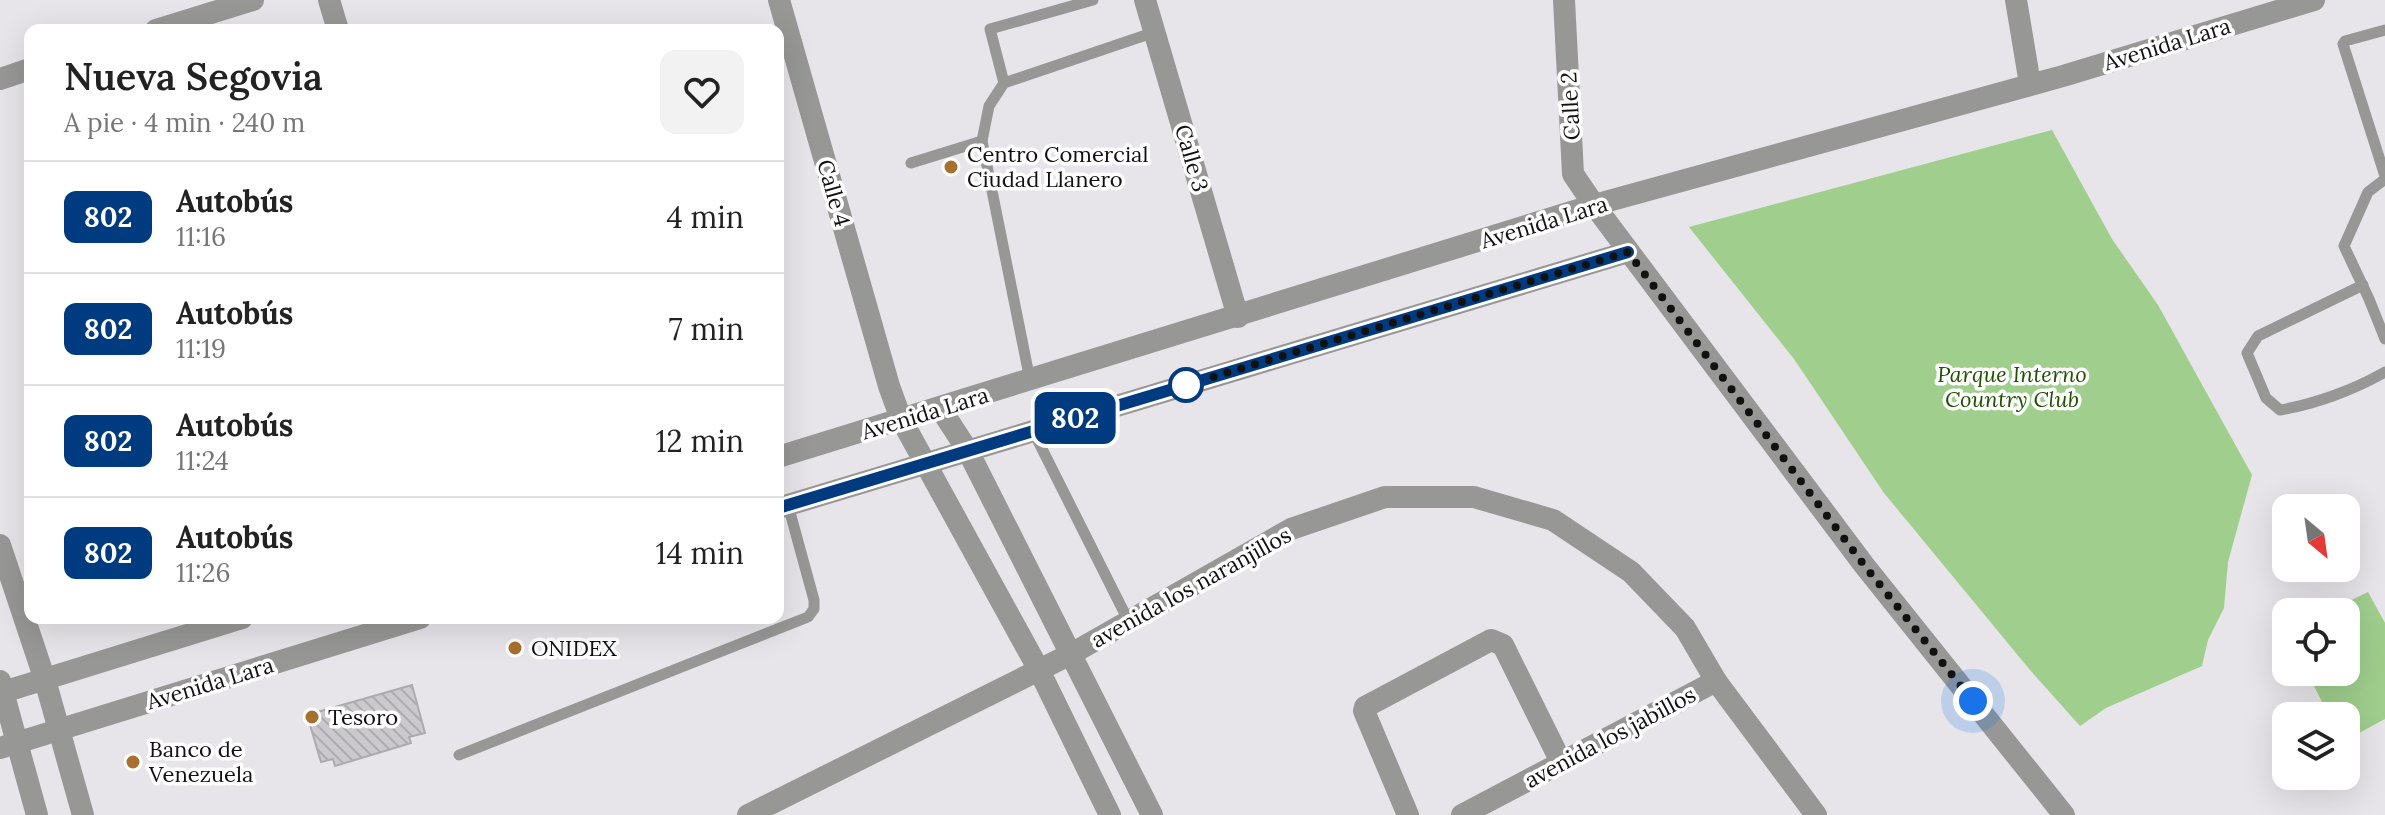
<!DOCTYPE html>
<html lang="es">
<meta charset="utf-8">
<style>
:root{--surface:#fff;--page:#f2f2f2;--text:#222;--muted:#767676;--line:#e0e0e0}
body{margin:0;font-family:Lora,serif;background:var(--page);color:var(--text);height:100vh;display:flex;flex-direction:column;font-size:30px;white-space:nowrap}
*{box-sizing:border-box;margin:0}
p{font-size:26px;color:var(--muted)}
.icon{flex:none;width:44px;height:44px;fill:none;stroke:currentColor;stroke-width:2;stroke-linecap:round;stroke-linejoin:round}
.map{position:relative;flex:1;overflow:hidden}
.panel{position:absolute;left:24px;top:24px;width:760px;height:600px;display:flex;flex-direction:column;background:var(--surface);border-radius:16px;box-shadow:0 8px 32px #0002}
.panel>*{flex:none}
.badge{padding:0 16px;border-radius:12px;font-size:28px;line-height:52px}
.needle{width:52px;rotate:151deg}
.controls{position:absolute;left:2272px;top:494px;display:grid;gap:16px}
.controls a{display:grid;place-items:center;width:88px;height:88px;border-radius:16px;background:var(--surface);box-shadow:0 8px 32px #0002;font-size:40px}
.you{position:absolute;width:40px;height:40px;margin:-20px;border:6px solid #fff;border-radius:50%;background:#1a73e8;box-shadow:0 0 0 12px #1a73e833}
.map>.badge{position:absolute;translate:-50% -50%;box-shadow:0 0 0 4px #fff}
.round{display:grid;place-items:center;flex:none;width:84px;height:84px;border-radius:16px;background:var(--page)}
.overview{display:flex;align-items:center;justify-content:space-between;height:136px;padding:0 40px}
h1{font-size:38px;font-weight:600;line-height:60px}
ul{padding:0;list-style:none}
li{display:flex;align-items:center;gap:24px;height:112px;padding:0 40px;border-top:2px solid var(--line)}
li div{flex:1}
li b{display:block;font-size:30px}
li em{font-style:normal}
li .badge{min-width:88px;font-weight:700;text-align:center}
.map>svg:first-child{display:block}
.green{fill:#9fce8d}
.building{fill:url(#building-back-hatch);stroke:#acabae;stroke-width:2}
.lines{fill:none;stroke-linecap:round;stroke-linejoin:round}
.service{stroke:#979795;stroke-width:11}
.minor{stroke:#979795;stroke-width:22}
.tertiary{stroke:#979795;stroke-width:22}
.line-casing{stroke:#fff;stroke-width:18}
.line{stroke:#003b80;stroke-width:12}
.walk{stroke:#111112;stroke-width:8;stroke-dasharray:0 14.4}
.poi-dot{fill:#a7702c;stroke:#fff;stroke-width:3}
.stop-dot{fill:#fff;stroke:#003b80;stroke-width:4}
.labels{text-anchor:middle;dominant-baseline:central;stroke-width:7;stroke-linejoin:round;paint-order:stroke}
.street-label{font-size:22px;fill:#111112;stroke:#fff}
.poi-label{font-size:22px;fill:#111112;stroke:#fff;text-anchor:start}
.park-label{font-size:22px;font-style:italic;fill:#205100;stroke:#fff}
</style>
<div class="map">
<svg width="2385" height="815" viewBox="0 0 2385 815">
<defs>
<pattern id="building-back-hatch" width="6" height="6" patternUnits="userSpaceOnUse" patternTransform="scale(2)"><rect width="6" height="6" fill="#cbc9cd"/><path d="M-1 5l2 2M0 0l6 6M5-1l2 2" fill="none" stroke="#adacaf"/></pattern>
</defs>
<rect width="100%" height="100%" fill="#e7e5e9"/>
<!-- green -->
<g class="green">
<path d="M2052,130L2112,239L2158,305L2252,475L2228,562L2224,608L2208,640L2202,666L2106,708L2080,726L2030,670L1884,493L1794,359L1689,227Z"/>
<path d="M2368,592L2385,623V719L2346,740V716H2329L2307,672H2346V612H2327Z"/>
</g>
<!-- building -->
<path class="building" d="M412,685L425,733L409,737L411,743L335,766L333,759L321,762L307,715Z"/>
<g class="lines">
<!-- service -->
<g class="service">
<path d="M2385,30L2345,41L2343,44L2385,176"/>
<path d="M1004,83L990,29L1093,0"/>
<path d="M911,163L982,141"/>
<path d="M2385,179L2368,192L2344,246L2369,299L2385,339"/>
<path d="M2363,285L2258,336L2247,353L2266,398L2280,410C2315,404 2354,390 2385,372"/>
<path d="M1030,380L982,141L989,106L1004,83L1155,32"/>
<path d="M1033,431L1129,622"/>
<path d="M459,755L808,617L814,609V600L788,505"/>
</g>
<!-- minor -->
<g class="minor">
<path d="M329,0L338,30"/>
<path d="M779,0L889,386L901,419L1039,670L1110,815"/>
<path d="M1145,0L1238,317"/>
<path d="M1564,0L1573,174L1594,205"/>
<path d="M2016,0L2030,84"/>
<path d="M156,30L253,0"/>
<path d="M0,79L30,69"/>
<path d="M940,408L968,451L1152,815"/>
<path d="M748,815L1071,654L1291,529L1385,497H1474L1553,520L1631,572L1685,628L1716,681L1816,815"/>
<path d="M1408,815L1364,711L1365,707L1491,640L1503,645L1561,762"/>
<path d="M1462,815L1716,681"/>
</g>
<!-- tertiary -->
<g class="tertiary">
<path d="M1594,205L1864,565L2064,815"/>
<path d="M778,457L1594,205L2063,76L2314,0"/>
<path d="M778,508L1628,252"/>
<path d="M0,545L45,680L83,815"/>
<path d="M0,681L37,815"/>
<path d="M0,693L242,618"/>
<path d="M0,748L420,618"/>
</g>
</g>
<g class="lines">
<defs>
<path id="line" d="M778,508L1628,252"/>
</defs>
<!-- line casing -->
<use href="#line" class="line-casing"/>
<!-- line -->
<use href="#line" class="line"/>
<!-- walk -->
<path class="walk" d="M1186,385L1628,252L1864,565L1973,701"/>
</g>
<!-- markers -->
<g class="poi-dot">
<circle cx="951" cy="167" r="8"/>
<circle cx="515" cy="648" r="8"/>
<circle cx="312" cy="717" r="8"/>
<circle cx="133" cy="762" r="8"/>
</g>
<circle class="stop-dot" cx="1186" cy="385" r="16"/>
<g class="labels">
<!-- street labels -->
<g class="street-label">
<text transform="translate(2167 44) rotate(-17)">Avenida Lara</text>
<text transform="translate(1570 106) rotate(-93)">Calle 2</text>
<text transform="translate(1192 158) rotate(74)">Calle 3</text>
<text transform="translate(834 193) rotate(74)">Calle 4</text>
<text transform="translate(1544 222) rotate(-17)">Avenida Lara</text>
<text transform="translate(925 413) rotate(-17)">Avenida Lara</text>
<text transform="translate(1191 587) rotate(-29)">avenida los naranjillos</text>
<text transform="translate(210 683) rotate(-17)">Avenida Lara</text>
<text transform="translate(1610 737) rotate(-28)">avenida los jabillos</text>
</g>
<!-- poi labels -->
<g class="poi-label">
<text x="967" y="154">Centro Comercial<tspan x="967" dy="25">Ciudad Llanero</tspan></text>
<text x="531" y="648">ONIDEX</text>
<text x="328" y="717">Tesoro</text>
<text x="149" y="749">Banco de<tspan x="149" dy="25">Venezuela</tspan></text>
</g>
<!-- park labels -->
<g class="park-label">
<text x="2012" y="374">Parque Interno<tspan x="2012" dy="25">Country Club</tspan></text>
</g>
</g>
</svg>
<div class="controls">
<a><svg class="needle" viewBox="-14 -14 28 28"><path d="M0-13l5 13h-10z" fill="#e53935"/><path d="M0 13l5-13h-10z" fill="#767676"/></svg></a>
<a><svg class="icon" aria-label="locate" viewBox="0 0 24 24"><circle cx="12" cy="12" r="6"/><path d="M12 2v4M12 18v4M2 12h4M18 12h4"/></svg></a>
<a><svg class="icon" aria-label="layers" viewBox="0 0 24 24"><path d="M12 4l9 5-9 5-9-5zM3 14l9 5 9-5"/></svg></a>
</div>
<div class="you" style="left:1973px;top:701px"></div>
<b class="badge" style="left:1075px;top:418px;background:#003b80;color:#fff">802</b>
<section class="panel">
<div class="overview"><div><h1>Nueva Segovia</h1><p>A pie · 4 min · 240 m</p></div><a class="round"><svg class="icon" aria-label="heart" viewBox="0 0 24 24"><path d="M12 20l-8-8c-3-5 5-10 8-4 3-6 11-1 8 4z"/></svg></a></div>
<ul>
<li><span class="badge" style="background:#003b80;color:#fff">802</span><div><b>Autobús</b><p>11:16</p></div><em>4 min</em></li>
<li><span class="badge" style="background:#003b80;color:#fff">802</span><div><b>Autobús</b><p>11:19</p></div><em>7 min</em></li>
<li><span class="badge" style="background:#003b80;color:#fff">802</span><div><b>Autobús</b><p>11:24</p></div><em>12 min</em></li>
<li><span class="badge" style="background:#003b80;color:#fff">802</span><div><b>Autobús</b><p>11:26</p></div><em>14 min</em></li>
</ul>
</section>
</div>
